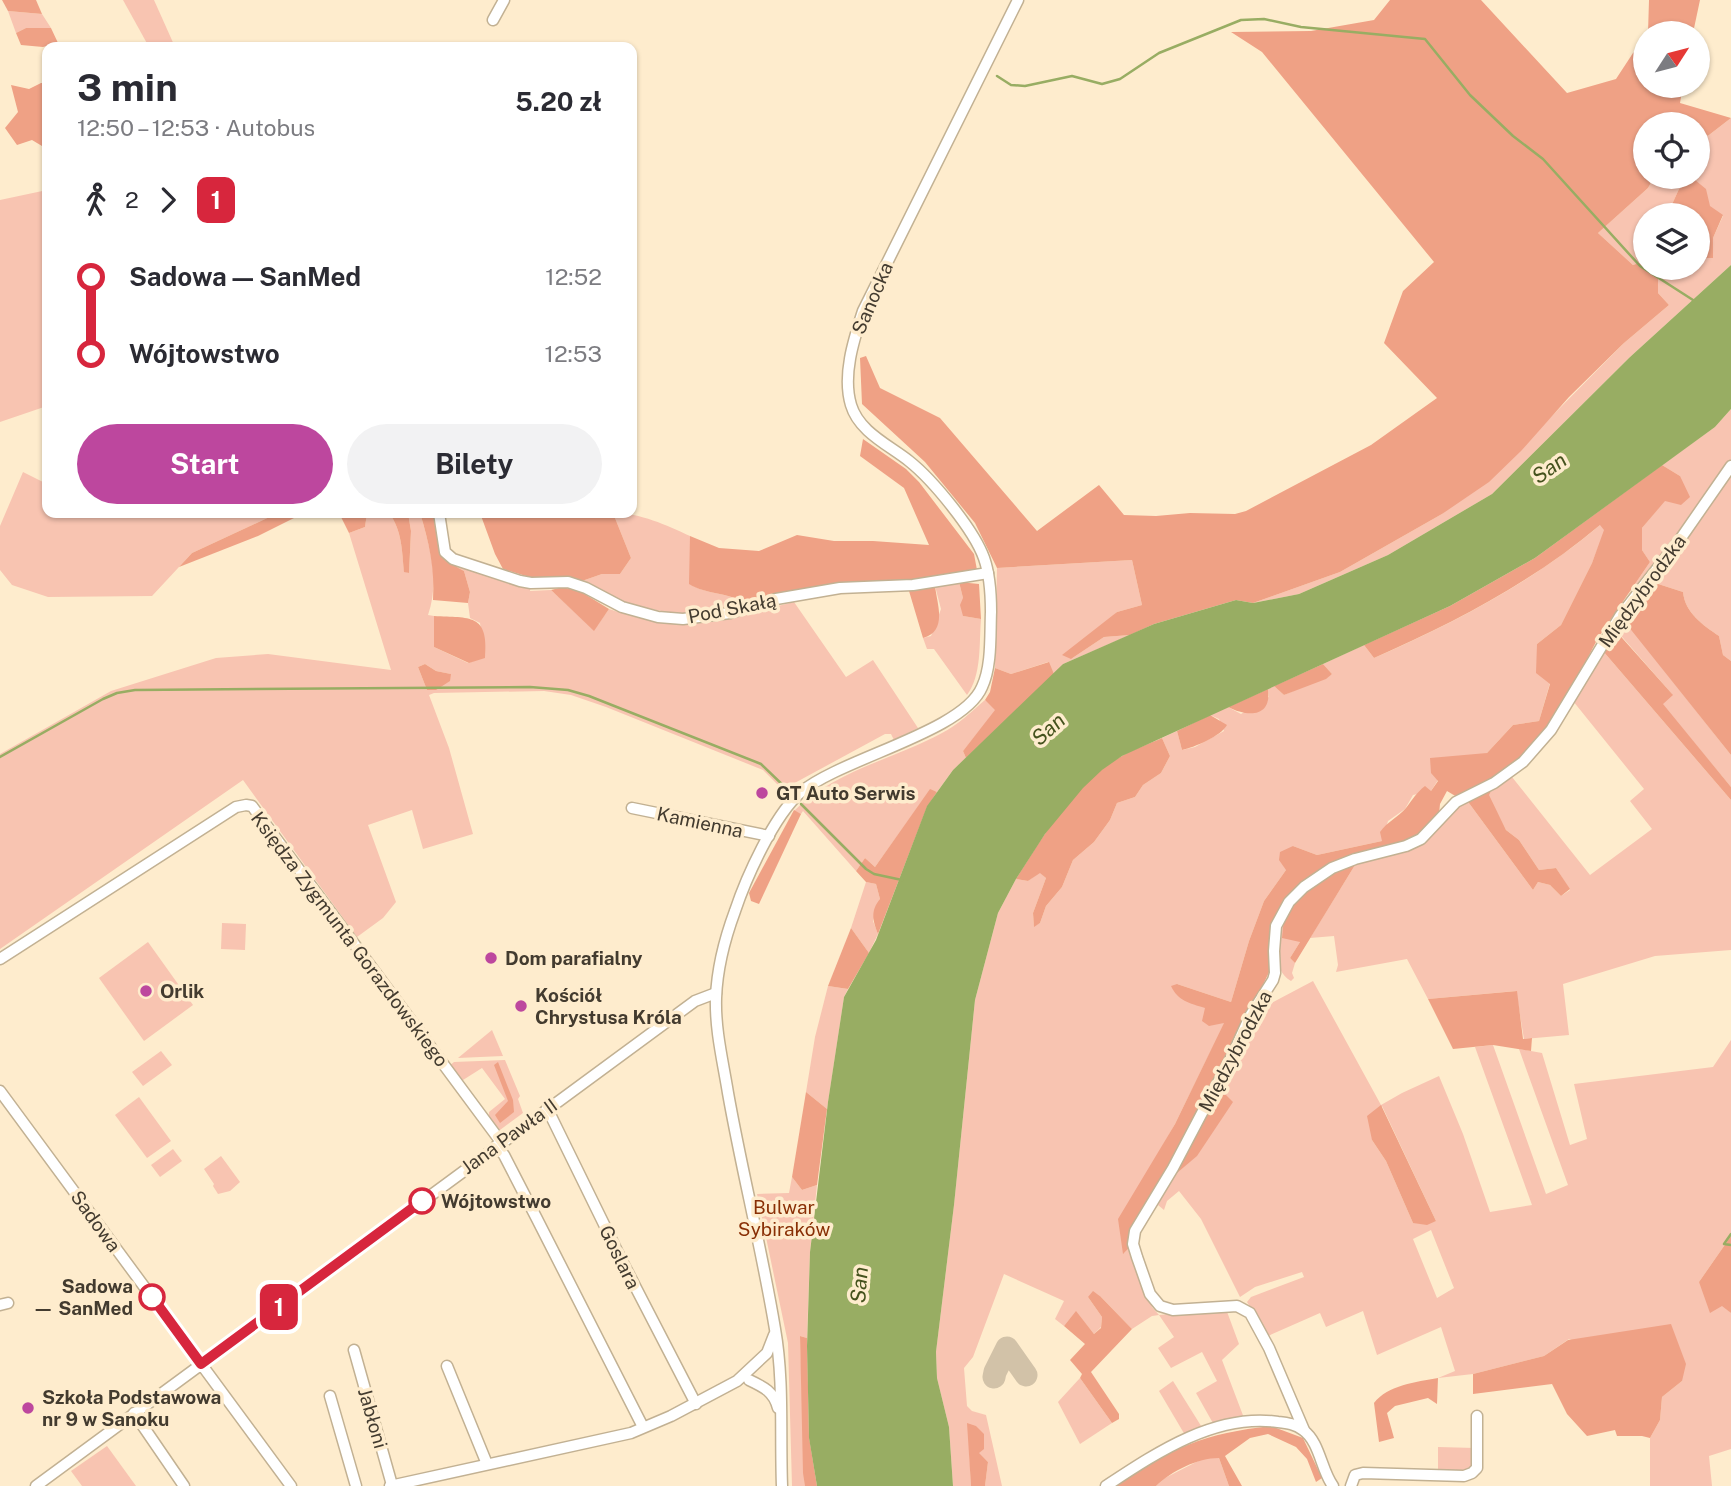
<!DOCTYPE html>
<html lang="pl">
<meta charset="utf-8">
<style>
:root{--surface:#fff;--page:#f2f2f3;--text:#2b2b33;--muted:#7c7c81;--accent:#bd479e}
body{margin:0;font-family:"Public Sans",sans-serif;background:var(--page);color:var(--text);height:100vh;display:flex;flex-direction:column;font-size:26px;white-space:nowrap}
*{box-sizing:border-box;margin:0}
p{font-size:23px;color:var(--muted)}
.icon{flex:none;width:38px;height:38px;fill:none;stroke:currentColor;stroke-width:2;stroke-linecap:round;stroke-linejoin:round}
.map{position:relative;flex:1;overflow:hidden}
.sheet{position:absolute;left:42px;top:42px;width:595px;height:476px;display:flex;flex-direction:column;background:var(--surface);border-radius:14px;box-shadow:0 2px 5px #0004}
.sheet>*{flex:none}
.badge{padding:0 14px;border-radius:10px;font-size:24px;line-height:46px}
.needle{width:46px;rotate:54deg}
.tools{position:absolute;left:1633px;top:21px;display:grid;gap:14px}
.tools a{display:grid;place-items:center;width:77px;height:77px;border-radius:50%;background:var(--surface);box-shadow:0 2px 5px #0004;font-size:35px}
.map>.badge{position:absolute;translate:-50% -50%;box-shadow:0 0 0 4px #fff}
.legs{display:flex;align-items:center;gap:10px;height:77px;padding:0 35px;font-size:23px}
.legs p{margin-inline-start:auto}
.summary{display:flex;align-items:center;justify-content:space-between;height:119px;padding:0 35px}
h1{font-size:38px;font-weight:700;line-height:52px}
.primary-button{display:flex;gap:14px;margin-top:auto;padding:14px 35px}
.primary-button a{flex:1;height:80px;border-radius:42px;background:var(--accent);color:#fff;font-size:28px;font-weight:700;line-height:80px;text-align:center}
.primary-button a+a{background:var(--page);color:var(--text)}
ul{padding:0 35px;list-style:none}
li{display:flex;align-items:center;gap:24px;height:77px;font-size:26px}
li i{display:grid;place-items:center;width:10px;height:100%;margin:0 9px;background:currentColor}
li i::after{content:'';width:18px;height:18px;margin:-9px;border:5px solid;border-radius:50%;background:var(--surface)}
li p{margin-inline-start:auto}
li:first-child i{background:linear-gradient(#0000 50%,currentColor 0)}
li:last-child i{background:linear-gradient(currentColor 50%,#0000 0)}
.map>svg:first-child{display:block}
.green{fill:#f8c4b1;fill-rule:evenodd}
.forest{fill:#efa185}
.water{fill:#98ad63}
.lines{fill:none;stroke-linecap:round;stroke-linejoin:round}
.stream{stroke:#98ad63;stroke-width:2.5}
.taxiway{stroke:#d2c2a8;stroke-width:23}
.minor-casing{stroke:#c2b193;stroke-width:13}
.minor{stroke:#fff;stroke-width:10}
.line-1-casing{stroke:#fff;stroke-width:16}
.line-1{stroke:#d7263d;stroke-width:10}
.poi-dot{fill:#bd479e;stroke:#feeccd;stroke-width:2.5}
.stop-1-dot{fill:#fff;stroke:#d7263d;stroke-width:3.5}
.labels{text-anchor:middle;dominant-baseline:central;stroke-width:7;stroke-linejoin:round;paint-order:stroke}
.street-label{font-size:19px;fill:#433b2f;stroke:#feeccd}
.poi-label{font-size:19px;font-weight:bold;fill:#433b2f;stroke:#feeccd;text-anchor:start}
.stop-label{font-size:19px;font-weight:bold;fill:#433b2f;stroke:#feeccd;text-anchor:start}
.park-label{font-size:19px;fill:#892f05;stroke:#feeccd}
.water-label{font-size:21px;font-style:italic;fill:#45521d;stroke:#feeccd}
</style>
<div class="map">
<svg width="1731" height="1486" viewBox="0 0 1731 1486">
<rect width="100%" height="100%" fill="#feeccd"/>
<!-- green -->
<g class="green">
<path d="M123,0H154L175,47H149Z"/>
<path d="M8,11L42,14L51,28H26L16,33Z"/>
<path d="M1731,118V265L1630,357L1492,494L1388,555L1299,594L1253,603L1340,572L1442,514L1546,422L1624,343L1669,305L1658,293V273L1654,268H1698V258H1713V238L1723,216L1679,189L1669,211L1664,215H1645V261L1633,265L1598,233L1648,188L1654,177H1698V140L1709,135Z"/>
<path d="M47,190V406L0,422V200Z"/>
<path d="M1731,409V464L1657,561L1628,594L1650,562L1642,550V528L1665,500L1680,476L1662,465L1715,427Z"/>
<path d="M23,472L47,484V513H278L192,553L152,596L48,597L12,585L0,570V526Z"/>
<path d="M1731,474V661L1723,655L1719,636C1703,625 1685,613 1683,592L1652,582Z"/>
<path d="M367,513H389C402,530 402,551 404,571L409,573L411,531L408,513H420C430,547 440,580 428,615L434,616V647L468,663L485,657L480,623L470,618L468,603L470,592L464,571L454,566L486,572L531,586L530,591L551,590L594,630L609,609C634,617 661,625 688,623C724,620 759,611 794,602L846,677L873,660L918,728L894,740L891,734H885L791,785L785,792L763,770L606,707L571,695L544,691L434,693L429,695L449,748L473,834L423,849L412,810L368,825L396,902L383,918L357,937L243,780L0,949V754L111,691L216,658L268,654L391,670L349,533L365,527ZM425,664L436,671L451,674L427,690L418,667Z"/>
<path d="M613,513C641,513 666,525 690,536V584C707,595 728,592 745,603L723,610L700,614L672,613L620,603L582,581L602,574H620L631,558Z"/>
<path d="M1601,524L1605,530L1592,563L1561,625L1537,644L1550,683L1539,721L1513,725L1487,753L1438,780L1431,791L1413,795L1405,809L1388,821L1382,841L1317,855L1293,846L1286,870L1264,901L1249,941L1231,1002L1177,984L1225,1022L1175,1124L1148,1171L1124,1253L1129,1248L1152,1307L1159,1315L1226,1309L1239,1344L1222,1360L1244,1418L1214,1425L1196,1393L1217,1381L1202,1352L1171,1368L1158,1348L1174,1337L1159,1315L1152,1316L1132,1329L1101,1297H1088L1102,1317L1101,1327L1094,1334L1076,1312L1064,1326L1055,1319L1064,1301L1004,1274L973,1357L964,1368L967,1406L972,1411L986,1415L1002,1486H985L988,1462L978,1453L968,1424L971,1486H953L949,1427L937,1378L936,1352L954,1205L975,1000L998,913L1016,879L1028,881L1040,872L1046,878L1033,913L1034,926L1040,923L1046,906L1062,887L1073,860L1094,842L1110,820L1117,803L1135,797L1143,785L1161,773L1170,756L1162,738L1177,731L1182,750L1195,747L1224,731L1219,719L1210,715L1228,707L1241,714L1269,697L1268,689L1274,686L1284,695L1332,674L1323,664L1364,645L1374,658C1454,623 1535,581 1601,524Z"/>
<path d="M1132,560L1142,605L1117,612L1071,659L1104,637L1130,635L1063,664L1054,674L1048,662L1011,674L995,668L997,568Z"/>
<path d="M959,582L963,598V616L981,619C979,644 982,675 967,695L934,649H927L923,638L931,636L941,609L935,586Z"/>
<path d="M1625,615L1629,626L1731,755V787L1662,704L1672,694L1616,630Z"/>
<path d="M1603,651L1731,800V950L1655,956L1563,984L1569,1035L1524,1039L1516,991L1428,999L1407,959L1336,972L1338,965L1334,936L1310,938L1355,865L1443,819L1466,799L1533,890L1538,882L1550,885L1561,896L1570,890L1556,868L1539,870L1519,840L1506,830L1488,795L1492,789L1512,777L1590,875L1652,829L1630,801L1644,789L1573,701Z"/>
<path d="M985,700L996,710L963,751L966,758L953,770L937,792L930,790L875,867L865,858L856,871L803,811L801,814L794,811C832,772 896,758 942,733C958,725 972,711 985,700Z"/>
<path d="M866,882L876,884L880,899L873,921L878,934L869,953L851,928Z"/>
<path d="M1285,917L1300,942L1290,958L1295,963L1292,973L1294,978L1291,981C1270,969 1277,935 1285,917Z"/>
<path d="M222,923L246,924L245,950L221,949Z"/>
<path d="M148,942L193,1005L144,1041L99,978Z"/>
<path d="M1313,981L1381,1105L1402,1093L1439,1076L1463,1134L1490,1212L1532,1205L1475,1047L1493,1045L1546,1194L1568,1185L1519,1049L1542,1053L1570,1145L1587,1139L1574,1084L1713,1067L1731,1040V1236L1699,1282L1731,1313V1449L1709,1456L1712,1486H1650V1438L1660,1420L1662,1397L1682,1381L1569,1339L1544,1356L1473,1374L1438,1378L1455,1371L1441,1327L1377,1355L1363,1311L1326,1327L1320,1313L1268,1336L1247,1302L1251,1297L1304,1277L1302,1272L1255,1287L1240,1297L1201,1219L1179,1191L1167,1201L1164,1210L1158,1205L1258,1010ZM1382,1106L1436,1221L1413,1223L1386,1161L1372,1140ZM1431,1230L1454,1288L1437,1298L1413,1239Z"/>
<path d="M828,986L848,989L844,997L827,1109L806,1092L815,1037Z"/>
<path d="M492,1030L503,1056L458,1058Z"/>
<path d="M161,1051L172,1065L143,1086L132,1072Z"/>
<path d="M505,1060L520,1096L518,1099L523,1113L500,1130L489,1117V1112L505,1099L482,1068L463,1080L449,1066L454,1062Z"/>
<path d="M139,1097L171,1141L147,1158L115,1115Z"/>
<path d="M173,1149L182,1161L160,1177L151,1165Z"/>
<path d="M221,1156L240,1182L230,1191L218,1194L213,1186L214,1184L204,1169Z"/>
<path d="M792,1177L802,1190L817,1185L810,1252L807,1338L800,1336L805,1486H792L788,1343L757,1194L789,1193Z"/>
<path d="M1080,1378L1112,1423L1080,1444L1058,1402Z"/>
<path d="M1173,1381L1203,1429L1185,1435L1159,1391Z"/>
<path d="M107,1446L136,1486H82L71,1471Z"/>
<path d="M1438,1447L1475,1448L1474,1468L1471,1471L1438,1473Z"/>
<path d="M1204,1458H1219L1229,1486H1156L1165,1478Z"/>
</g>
<!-- forest -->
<g class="forest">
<path d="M2,0H36L42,14L8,11Z"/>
<path d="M1390,0H1481L1567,93L1616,79L1633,53L1645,43V86H1683L1680,103L1731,118L1709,135L1698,140V124H1645V177H1654L1648,188L1598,233L1633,265L1645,261V268H1654L1658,273V293L1669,305L1624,343L1569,397L1521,451L1489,482L1442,514L1340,572L1253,603L1236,600L1154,624L1130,635L1104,637L1071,659L1062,655L1117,612L1142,605L1132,560L997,568L975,523L925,462L862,404L860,358L866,356L880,388L940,418L1037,531L1099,485L1124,515L1156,516L1190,513L1235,514L1246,511L1371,445L1437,398L1384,343L1403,291L1434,262L1262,52L1231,32L1311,31L1374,20Z"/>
<path d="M1649,0H1700L1693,33H1648Z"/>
<path d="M26,28H51L58,43L43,47L21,45L16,33Z"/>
<path d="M41,83H47V149L32,140L17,145L5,128L18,112L11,85L29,89Z"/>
<path d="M1695,180L1706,189L1710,206L1723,215L1713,238V258H1698V215H1664L1669,211L1679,189Z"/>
<path d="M863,439L906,469L919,482L974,554L977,570L919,581L811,589L745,603C728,592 707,595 689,584L690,536L719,548L759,551L797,535L834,541H873L929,545L904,488L860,456Z"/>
<path d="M1662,465L1680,476L1690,497L1681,505L1665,501L1642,528V550L1650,562L1598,638L1566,700L1539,737L1519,761L1497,778L1457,797L1447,791L1440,804L1439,814L1423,833L1411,842L1338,862L1288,898L1278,912L1270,928L1269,959L1271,968L1261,989L1241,1023L1191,1127L1131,1230L1129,1248L1123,1254L1118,1219L1175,1124L1224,1023L1209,1026L1202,1021L1205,1008C1189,1003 1178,1001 1171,986L1177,984L1231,1002L1249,941L1264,901L1286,870L1279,860L1280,852L1293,846L1317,855L1382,841L1380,832C1387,822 1398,817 1406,808C1413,799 1416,793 1425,786L1431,791L1438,781L1431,773L1430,758L1487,753L1513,725L1539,721L1550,684L1536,673L1537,644L1561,625L1592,563L1604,530L1600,525C1534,581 1454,623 1374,658L1364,645L1450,606L1535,558Z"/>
<path d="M278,513H304L258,536L179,567L192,553Z"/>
<path d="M339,513H367L365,527L349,533Z"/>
<path d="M389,513H408L411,531L409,573L404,572C402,551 402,530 389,513Z"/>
<path d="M420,513H434C443,543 432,554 464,571L470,592L468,603L433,600C435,569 429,542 420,513Z"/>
<path d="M480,513H536L545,516L550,513H613L631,558L620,574H602L582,581L571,579L539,580L503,569L495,554Z"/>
<path d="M959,582L979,584L981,619L963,616L960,605L963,598Z"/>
<path d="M1652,582L1683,592C1685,613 1703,625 1719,636L1723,655L1731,661V755L1628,626L1625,615Z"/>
<path d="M935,586C937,604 948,631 923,638L909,591Z"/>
<path d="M563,587L583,593L609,609L594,631L551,590Z"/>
<path d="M434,616C470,618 489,613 485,658L469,663L434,647Z"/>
<path d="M1615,630L1673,695L1663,704L1731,787V800L1603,651Z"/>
<path d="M1049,662L1054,674L966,758L963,751L995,710L985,700L990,692L995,668L1011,674Z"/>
<path d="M425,664L436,671L451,674L450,681L436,690H427L418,667Z"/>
<path d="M1323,664L1332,674L1326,679L1284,695L1274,686Z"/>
<path d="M1268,689C1272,718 1247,717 1228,707Z"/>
<path d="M1210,715L1227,725C1221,736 1195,747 1182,750L1177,731Z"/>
<path d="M1162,738L1170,756L1161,773L1143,785L1135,797L1117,803L1110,820L1094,842L1073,860L1062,887L1046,906L1040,923L1034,927L1033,913L1046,878L1040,873L1028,881L1016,879C1044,835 1075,782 1122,756C1134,749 1149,744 1162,738Z"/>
<path d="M930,789L937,792L927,807L878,934C873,921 870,911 880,899L876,884L866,882L856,871L865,858L875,867Z"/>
<path d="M1492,789L1489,795L1506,830L1519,840L1539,870L1556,868L1570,889L1561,896L1550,885L1538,882L1533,890L1466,799Z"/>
<path d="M794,810L801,814L759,904L751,901L749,893Z"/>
<path d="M1355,865L1295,963L1290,958L1300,942L1282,938C1283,931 1283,922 1285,916C1296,889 1329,873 1355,865Z"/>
<path d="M851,928L869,953L848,989L828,986Z"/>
<path d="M1517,991L1523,1039L1532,1038L1531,1051L1493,1045L1453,1049L1428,999Z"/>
<path d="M498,1062L513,1100L514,1112L500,1123L495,1115L508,1101L494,1065Z"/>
<path d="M806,1092L827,1109L817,1185L802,1190L792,1177Z"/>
<path d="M1216,1095H1226L1233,1102L1197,1156L1171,1178Z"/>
<path d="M1381,1105L1436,1221L1427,1225L1413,1223L1386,1161L1372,1140L1367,1116Z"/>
<path d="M1731,1236V1313L1722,1306L1710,1313L1699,1282Z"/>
<path d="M1093,1291L1101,1297L1132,1329L1091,1372L1119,1414V1419L1112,1423L1080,1378L1082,1374L1070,1360L1085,1344L1064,1326L1076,1311L1094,1334L1101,1328L1102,1317L1088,1297Z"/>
<path d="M1671,1324L1686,1364L1682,1381L1662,1397L1660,1420L1650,1438L1642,1436H1617L1615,1430L1587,1436L1567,1414L1552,1384L1473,1394V1374L1544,1356L1568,1340Z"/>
<path d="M800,1336L807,1338L809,1437L817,1486H805L803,1473Z"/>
<path d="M1438,1378L1437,1404L1428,1398L1395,1406L1387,1413L1394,1438L1379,1442L1374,1403C1388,1385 1416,1382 1438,1378Z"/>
<path d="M967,1423L976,1426L984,1434V1449L979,1453L988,1462L985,1486H971Z"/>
<path d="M1271,1426L1303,1438L1322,1478L1316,1482L1307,1459L1296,1447L1268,1434L1250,1438L1225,1456L1242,1486H1229L1219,1458C1197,1458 1172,1471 1156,1486H1116C1169,1448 1206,1433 1271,1426Z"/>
</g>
<!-- water -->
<path class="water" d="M1731,265V409L1715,427L1535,558L1450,606L1122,756L1102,770L1083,788L1045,834L1016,879L998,913L975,1000L954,1205L936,1352L937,1378L949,1427L953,1486H817L809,1438L807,1346L810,1252L828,1102L844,997L876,940L927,806L953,770L1063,664L1154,624L1236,600L1253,603L1299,594L1388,555L1492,494L1630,357Z"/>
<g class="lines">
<!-- stream -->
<g class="stream">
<path d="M997,76L1011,85L1025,86L1072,76L1102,84L1120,79L1159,53L1241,20L1264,19L1301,27L1425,39L1470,95L1513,136L1543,159L1640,266L1693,300"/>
<path d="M0,757L103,699L117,693L135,690L530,687L568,690L589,696L761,764L789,791"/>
<path d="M801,804L866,869L874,874L902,880"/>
<path d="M1731,1234L1724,1244L1731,1245"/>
</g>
<!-- taxiway -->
<path class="taxiway" d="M994,1377L995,1372L1007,1348L1026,1375"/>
<defs>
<g id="minor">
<path d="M493,20L504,0"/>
<path d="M439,513L445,552L453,559L520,581L531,583L568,582L586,588L622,607L658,617L683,619L730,613L776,599L840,588L913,585L988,573"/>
<path d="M632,808L769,836"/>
<path d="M0,959L236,807L246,805L252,806L501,1142"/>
<path d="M0,1091L291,1486"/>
<path d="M547,1108L622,1261L696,1404"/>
<path d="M496,1146L504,1155L537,1219L643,1427"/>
<path d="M0,1305L8,1303"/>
<path d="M354,1350L392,1485"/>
<path d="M447,1366L487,1464"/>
<path d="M749,1380C764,1387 774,1392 778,1408"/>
<path d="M330,1396L356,1486"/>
<path d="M134,1413L184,1486"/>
<path d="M1304,1430L1269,1348L1250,1313L1237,1306L1173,1310L1160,1306L1150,1294L1137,1257L1133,1244L1135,1231L1173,1168L1233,1054L1250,1016L1273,980L1275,973L1274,951L1276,926L1289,902L1304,887L1332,868L1355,859L1406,846L1421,839L1456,802L1494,783L1523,762L1551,730L1620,616L1681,538L1731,466"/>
<path d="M36,1486L695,1001L716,993"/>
<path d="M390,1486L631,1433L671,1416L737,1381L767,1353L774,1335"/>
<path d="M782,1486C780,1434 784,1380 775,1329C762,1250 742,1172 728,1093C723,1062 715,1030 716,998C717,970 725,938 735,911C746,878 774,815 801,792C842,758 963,732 982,687C992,666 990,635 991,612C991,595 990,575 984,558C974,530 933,480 909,461C889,445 859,432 851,405C842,375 854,339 863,311L1018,0"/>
<path d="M1106,1486C1156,1453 1215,1413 1278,1422C1287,1423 1296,1424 1303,1430C1320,1442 1321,1470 1333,1486"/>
<path d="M1351,1486L1355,1475L1363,1473L1464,1476L1472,1473L1477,1468V1416"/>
</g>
</defs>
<!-- minor casing -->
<use href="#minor" class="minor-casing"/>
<!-- minor -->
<use href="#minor" class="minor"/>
</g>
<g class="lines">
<defs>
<path id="line-1" d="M152,1297L201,1364L422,1201"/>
</defs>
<!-- line-1 casing -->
<use href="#line-1" class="line-1-casing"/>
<!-- line-1 -->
<use href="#line-1" class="line-1"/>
</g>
<!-- markers -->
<g class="poi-dot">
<circle cx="762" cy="793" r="7"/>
<circle cx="491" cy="958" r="7"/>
<circle cx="146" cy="991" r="7"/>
<circle cx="521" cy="1006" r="7"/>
<circle cx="28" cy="1408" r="7"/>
</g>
<g class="stop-1-dot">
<circle cx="422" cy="1201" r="12"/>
<circle cx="152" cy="1297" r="12"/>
</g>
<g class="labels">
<!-- street labels -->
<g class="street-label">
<text transform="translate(872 298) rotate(-67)">Sanocka</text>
<text transform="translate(1642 591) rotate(-54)">Międzybrodzka</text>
<text transform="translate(732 608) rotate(-11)">Pod Skałą</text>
<text transform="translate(700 822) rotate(12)">Kamienna</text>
<text transform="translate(350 939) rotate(53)">Księdza Zygmunta Gorazdowskiego</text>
<text transform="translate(1235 1051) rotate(-62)">Międzybrodzka</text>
<text transform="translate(509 1136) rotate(-36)">Jana Pawła II</text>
<text transform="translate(96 1221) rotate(54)">Sadowa</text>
<text transform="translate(620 1257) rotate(64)">Goslara</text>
<text transform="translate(373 1418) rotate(74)">Jabłoni</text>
</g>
<!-- poi labels -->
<g class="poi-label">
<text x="776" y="793">GT Auto Serwis</text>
<text x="505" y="958">Dom parafialny</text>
<text x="160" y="991">Orlik</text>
<text x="535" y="995">Kościół<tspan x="535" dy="22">Chrystusa Króla</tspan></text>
<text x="42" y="1397">Szkoła Podstawowa<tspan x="42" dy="22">nr 9 w Sanoku</tspan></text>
</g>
<!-- stop labels -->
<g class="stop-label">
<text x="441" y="1201">Wójtowstwo</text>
<text x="133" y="1286" text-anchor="end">Sadowa<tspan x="133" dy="22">— SanMed</tspan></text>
</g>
<!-- park labels -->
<g class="park-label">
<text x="784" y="1207">Bulwar<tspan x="784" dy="22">Sybiraków</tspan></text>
</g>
<!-- water labels -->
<g class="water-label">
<text transform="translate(1549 468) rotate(-35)">San</text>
<text transform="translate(1048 729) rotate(-42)">San</text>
<text transform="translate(859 1285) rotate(-85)">San</text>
</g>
</g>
</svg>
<div class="tools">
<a><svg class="needle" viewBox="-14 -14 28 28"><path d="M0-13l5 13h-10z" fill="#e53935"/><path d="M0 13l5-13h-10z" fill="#7c7c81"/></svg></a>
<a><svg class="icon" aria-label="locate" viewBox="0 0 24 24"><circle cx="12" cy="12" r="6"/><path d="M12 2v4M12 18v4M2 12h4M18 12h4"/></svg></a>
<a><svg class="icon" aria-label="layers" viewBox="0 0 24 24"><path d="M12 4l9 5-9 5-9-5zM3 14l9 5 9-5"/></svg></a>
</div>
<b class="badge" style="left:279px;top:1307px;background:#d7263d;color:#fff">1</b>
<section class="sheet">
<div class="summary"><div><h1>3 min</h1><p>12:50 – 12:53 · Autobus</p></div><b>5.20 zł</b></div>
<div class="legs"><svg class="icon" aria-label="walk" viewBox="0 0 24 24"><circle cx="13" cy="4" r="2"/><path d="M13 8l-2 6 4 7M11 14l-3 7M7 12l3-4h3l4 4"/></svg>2<svg class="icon" aria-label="forward" viewBox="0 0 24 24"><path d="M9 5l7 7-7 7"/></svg><b class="badge" style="background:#d7263d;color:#fff">1</b></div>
<ul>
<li><i style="color:#d7263d"></i><b>Sadowa — SanMed</b><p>12:52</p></li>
<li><i style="color:#d7263d"></i><b>Wójtowstwo</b><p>12:53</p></li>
</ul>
<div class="primary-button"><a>Start</a><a>Bilety</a></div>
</section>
</div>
